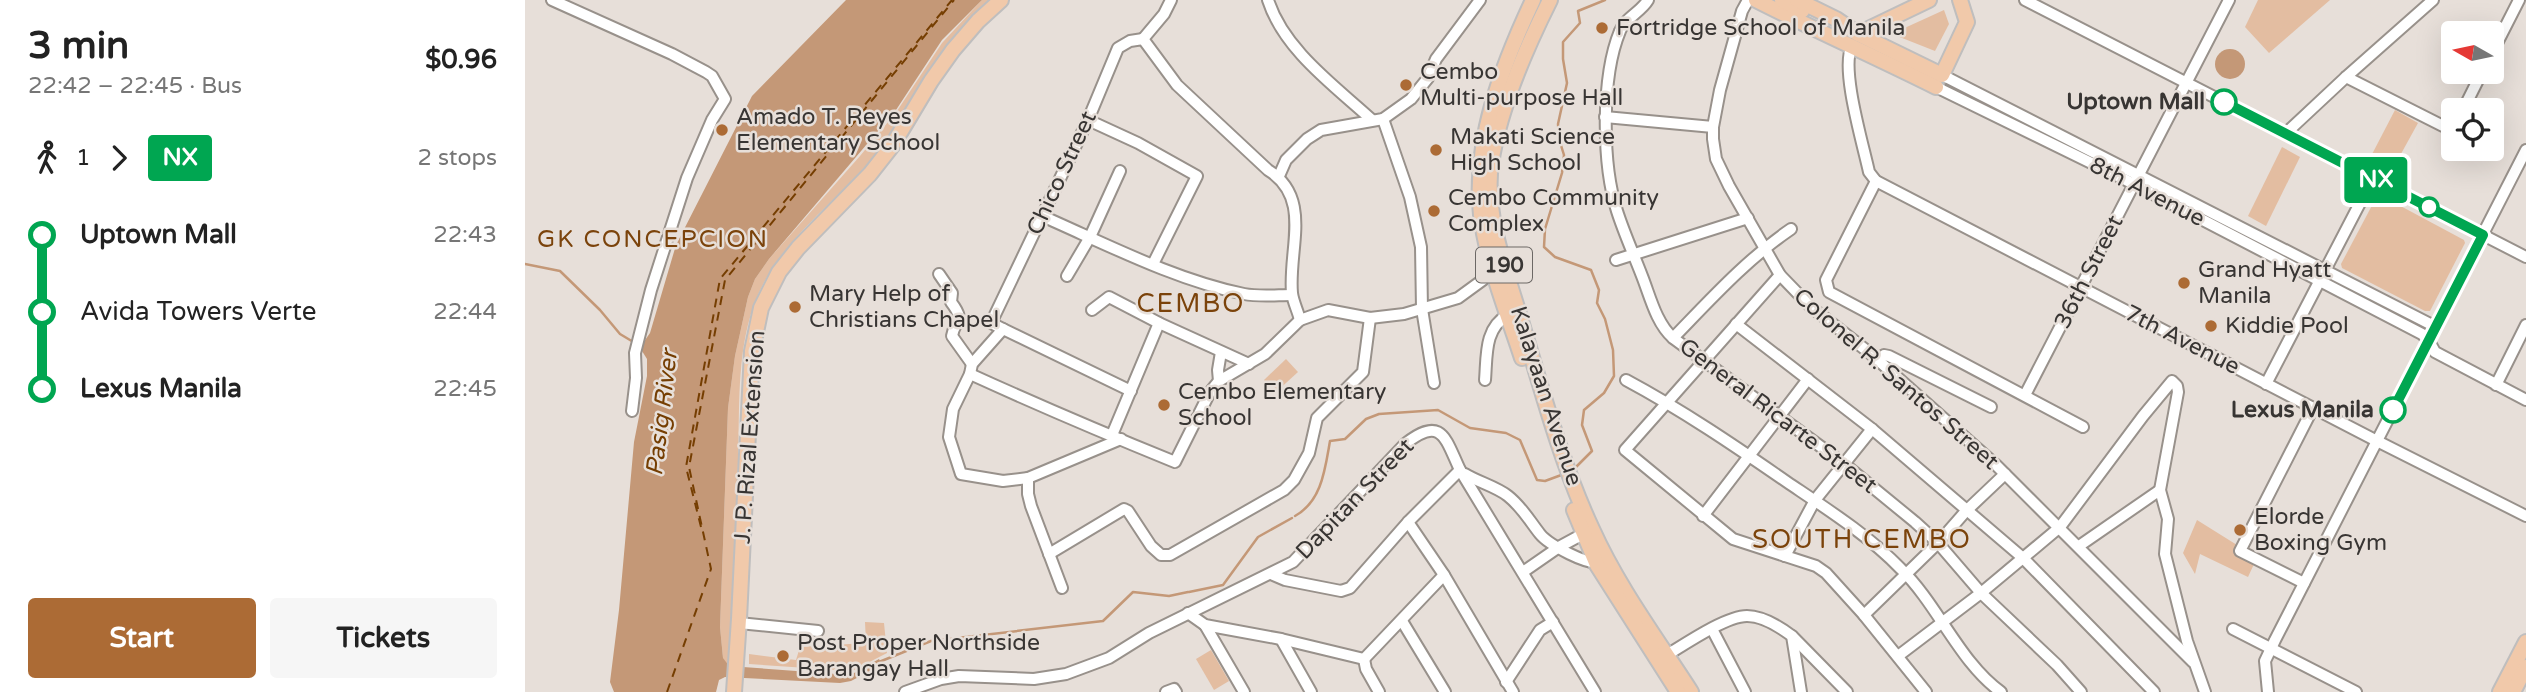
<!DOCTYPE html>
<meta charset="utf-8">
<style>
:root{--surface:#fff;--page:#f6f6f6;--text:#222;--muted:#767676;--accent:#ac6b35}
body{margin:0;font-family:"Varela Round",sans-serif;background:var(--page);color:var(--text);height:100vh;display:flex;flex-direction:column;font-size:26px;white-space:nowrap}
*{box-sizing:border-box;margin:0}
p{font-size:23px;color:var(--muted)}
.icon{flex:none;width:38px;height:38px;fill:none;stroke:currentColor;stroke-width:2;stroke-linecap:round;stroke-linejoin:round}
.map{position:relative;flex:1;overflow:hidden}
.details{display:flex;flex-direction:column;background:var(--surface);width:525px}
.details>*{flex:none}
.badge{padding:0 14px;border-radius:5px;font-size:24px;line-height:46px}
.needle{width:46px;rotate:279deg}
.tools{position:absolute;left:1916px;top:21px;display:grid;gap:14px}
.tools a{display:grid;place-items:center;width:63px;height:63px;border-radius:7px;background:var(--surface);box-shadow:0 7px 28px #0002;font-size:35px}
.map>.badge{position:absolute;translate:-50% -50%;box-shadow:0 0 0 4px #fff}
.legs{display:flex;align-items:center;gap:10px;height:77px;padding:0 28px;font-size:23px}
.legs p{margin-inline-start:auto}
.headline{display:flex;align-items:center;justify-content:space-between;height:119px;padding:0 28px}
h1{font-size:38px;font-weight:800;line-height:52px}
.action{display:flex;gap:14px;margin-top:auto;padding:14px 28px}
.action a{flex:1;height:80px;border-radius:7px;background:var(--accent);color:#fff;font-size:28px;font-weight:800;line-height:80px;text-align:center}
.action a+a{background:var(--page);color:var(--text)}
ul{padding:0 28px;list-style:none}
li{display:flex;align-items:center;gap:24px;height:77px;font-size:26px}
li i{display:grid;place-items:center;width:10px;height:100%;margin:0 9px;background:currentColor}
li i::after{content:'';width:18px;height:18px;margin:-9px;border:5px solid;border-radius:50%;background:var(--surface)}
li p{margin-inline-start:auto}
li:first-child i{background:linear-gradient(#0000 50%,currentColor 0)}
li:last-child i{background:linear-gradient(currentColor 50%,#0000 0)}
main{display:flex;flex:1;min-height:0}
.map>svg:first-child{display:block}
.green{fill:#e3bda1}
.water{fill:#c49877}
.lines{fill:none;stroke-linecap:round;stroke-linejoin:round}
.stream{stroke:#c49877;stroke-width:2.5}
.ferry{stroke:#753e02;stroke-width:2;stroke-dasharray:9 7;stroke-linecap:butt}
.minor-casing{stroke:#98918b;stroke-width:14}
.major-casing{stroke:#bfbebe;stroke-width:18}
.minor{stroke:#fff;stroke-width:10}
.major{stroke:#f1c9aa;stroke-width:14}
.line-1-casing{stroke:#fff;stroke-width:16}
.line-1{stroke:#00a651;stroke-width:10}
.poi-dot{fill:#ac6b35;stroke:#e7dfd9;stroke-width:2.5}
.stop-1-dot{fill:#fff;stroke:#00a651;stroke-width:3.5}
.labels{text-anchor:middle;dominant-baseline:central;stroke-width:5;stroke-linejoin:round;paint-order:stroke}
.shield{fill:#e7dfd9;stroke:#6c6865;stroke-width:2}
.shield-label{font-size:21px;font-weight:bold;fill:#383533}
.poi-label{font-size:23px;fill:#383533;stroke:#e7dfd9;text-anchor:start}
.stop-label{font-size:23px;font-weight:bold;fill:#383533;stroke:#e7dfd9;text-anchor:end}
.street-label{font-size:23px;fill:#383533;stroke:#e7dfd9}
.neighbourhood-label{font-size:24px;letter-spacing:2px;fill:#7b430b;stroke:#e7dfd9}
.water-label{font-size:24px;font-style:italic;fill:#753e02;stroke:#e7dfd9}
.quarter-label{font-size:26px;letter-spacing:2px;fill:#7b430b;stroke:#e7dfd9}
</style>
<main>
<section class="details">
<div class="headline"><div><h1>3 min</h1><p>22:42 – 22:45 · Bus</p></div><b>$0.96</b></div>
<div class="legs"><svg class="icon" aria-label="walk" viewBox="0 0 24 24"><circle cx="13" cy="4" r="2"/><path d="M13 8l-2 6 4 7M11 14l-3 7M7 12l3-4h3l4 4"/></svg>1<svg class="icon" aria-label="forward" viewBox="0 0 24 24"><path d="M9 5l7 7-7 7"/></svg><b class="badge" style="background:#00a651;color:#fff">NX</b><p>2 stops</p></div>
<ul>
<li><i style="color:#00a651"></i><b>Uptown Mall</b><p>22:43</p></li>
<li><i style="color:#00a651"></i><span>Avida Towers Verte</span><p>22:44</p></li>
<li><i style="color:#00a651"></i><b>Lexus Manila</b><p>22:45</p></li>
</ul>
<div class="action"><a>Start</a><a>Tickets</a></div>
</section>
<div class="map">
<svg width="2001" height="692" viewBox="0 0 2001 692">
<rect width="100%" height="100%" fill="#e7dfd9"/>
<!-- green -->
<g class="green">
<path d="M457,0H464C445,21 424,41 408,64C389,92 376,123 355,149C314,202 252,240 229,305C211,354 215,412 213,463C211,531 208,598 204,665L199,662L198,658L195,627L203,408L210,356L223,297L230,279L244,259L335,156L372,111L417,43Z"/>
<path d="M1733,0H1805L1744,53L1720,27Z"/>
<path d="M1419,10L1424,24L1410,51L1372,36L1373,31Z"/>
<path d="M1870,110L1893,123L1866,172L1844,160Z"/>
<path d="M1757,147L1775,157L1741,226L1723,216Z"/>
<path d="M1855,195L1939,240L1940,243L1905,311H1900L1817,268L1816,264L1852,196Z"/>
<path d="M761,359L773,372L750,393L739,380Z"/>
<path d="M1672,520L1712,545L1709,553L1729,564L1723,577L1675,554L1670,574L1658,553Z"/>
<path d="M340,622L359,623L362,653L327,671L224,664V654L271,660L275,647L341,643Z"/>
<path d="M686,650L704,681L689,690L671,659Z"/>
</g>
<!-- water -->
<g class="water">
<path d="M321,0H457L417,40L371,110L244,259L230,279L223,297L210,356L203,408L195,627L198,658L204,666L312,674L329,673L354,659L357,665L326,681L315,683L200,677L194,680L191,692H89L85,682L94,610L109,442L122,376V359L117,351L118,343L125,333L151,245L227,96Z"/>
<circle cx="1705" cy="64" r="15"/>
</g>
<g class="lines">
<!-- stream -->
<g class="stream">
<path d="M0,264L35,271L75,310L95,334L110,343"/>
<path d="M1048,470L1067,451L1057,425L1059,410L1079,393L1089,376L1088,350L1080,319L1072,303L1074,290L1066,270L1030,257L1019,247L1020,229L1037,173L1039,155L1034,139L1033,124L1042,83L1038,59V42L1055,23L1053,11L1080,0"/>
<path d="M770,516C797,501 800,469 805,441L820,439L841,419L854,414L913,410L945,428L981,433L995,440L1012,480L1020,481L1039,474"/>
<path d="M664,592L698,585L733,537L767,518"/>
<path d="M354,662L406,641L578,621L608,592L644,596L663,592"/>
</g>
<!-- ferry -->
<g class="ferry">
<path d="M176,527L161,467L195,279L427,0"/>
<path d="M142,692L186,569L164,467L200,280L429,0"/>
</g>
<defs>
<g id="minor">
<path d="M27,0L147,54L181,72L187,76L200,99L187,120L162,178L126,290L110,353L111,378L107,411"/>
<path d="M743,0C759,50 810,86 847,120"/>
<path d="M1123,0C1116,12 1100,18 1095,31C1076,77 1077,164 1092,211C1099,233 1109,255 1117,276C1125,296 1131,323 1148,338L1318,463L1390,522L1413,543L1456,593L1532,665L1556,692"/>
<path d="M1223,0L1217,11L1195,90L1188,127V139L1191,159L1204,186L1255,275L1286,307L1346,354L1471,465L1668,662"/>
<path d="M1500,0L2001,257"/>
<path d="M618,39L652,85L743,170C788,198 763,249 767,293C768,302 773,311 775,320"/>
<path d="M618,39L639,14L646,0"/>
<path d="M1327,46C1315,68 1338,144 1344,172L1351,181L1852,441L2001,516"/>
<path d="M1967,53L1994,0"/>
<path d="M1417,75L1911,327"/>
<path d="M1821,77L1918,126H1928"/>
<path d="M1411,87L1599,179L1897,334L1904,341L1910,352L2001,400"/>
<path d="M1938,110L1957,72"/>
<path d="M1080,117L1188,127"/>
<path d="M858,119L885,197L896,247L897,309L909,383"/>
<path d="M563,120L613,143L672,176L628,264"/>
<path d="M1761,133L1821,77L1908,0"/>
<path d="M754,176L761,160L782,139L796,130L858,119L886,99L903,78L911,59L955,0"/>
<path d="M1351,181L1301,280L1304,292L1558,427"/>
<path d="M517,216C581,244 650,280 719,294C734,297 752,295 767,295"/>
<path d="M1091,260L1223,218"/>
<path d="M414,274L427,293L426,302C441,322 430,318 427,336L447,364"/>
<path d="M1255,275L1100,450L1208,539L1291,566L1301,573L1339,615L1401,692"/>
<path d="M542,276L565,237L595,171"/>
<path d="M567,310L584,297L634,323L724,364"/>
<path d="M1211,324L1347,429L1498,558L1629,692"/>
<path d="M478,329L447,364L445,374L428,409L424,437L436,474L478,481L503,478L596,439"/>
<path d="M1148,338C1185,300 1222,259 1266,229"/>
<path d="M1353,360L1359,355L1364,356L1466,407"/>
<path d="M445,374C513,405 581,434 650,462L685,392L694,381L740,354L775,320L803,310L845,318L879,314L933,298L970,271"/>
<path d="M960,380C962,356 959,328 983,315"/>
<path d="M1101,380C1157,410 1210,446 1262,482C1302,509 1343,535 1376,569C1413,605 1435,663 1476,692"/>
<path d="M694,381L693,370L696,352"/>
<path d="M1741,384L1848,178"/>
<path d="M1971,385L2001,325"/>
<path d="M606,391L478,329L468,324L467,321L563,120L593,48L605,41L618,39"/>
<path d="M1500,395L1704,0"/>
<path d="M587,435L634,323"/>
<path d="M940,474C953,482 972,487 983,496C997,507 1004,520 1015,534C1023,544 1064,567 1077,562"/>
<path d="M503,478V494L506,506L537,588"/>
<path d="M1178,516L1283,379"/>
<path d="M883,522L919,575L988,692"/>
<path d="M1554,546L1635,490"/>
<path d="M524,554L599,509L603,511L626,546L636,555H645L759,490L769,480L784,453L792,418L838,372L845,318"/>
<path d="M1260,556L1290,500L1347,429"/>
<path d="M998,572L1034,547L1058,534"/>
<path d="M746,574L760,580L816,591L825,588L883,522L935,470"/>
<path d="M1779,583L1715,551L1788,408"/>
<path d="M663,613L680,625L756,639L839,659"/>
<path d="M1339,615L1413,543L1441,511L1480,474"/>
<path d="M877,621L920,692"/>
<path d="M214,623L293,631"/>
<path d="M680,625L719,692"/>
<path d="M1187,629L1220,692"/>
<path d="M1708,629L1831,692"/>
<path d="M1267,636L1322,692"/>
<path d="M756,639L786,692"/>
<path d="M1142,655C1160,644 1201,616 1222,616C1237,616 1255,627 1267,636L1276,692"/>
<path d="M1373,656L1456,593L1535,527L1618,416L1647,381L1652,386L1653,392L1635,490L1643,519L1640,554L1662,641L1680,692"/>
<path d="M839,659L919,575"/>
<path d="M839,659L841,669L854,692"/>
<path d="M981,682L1015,630L1028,622"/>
<path d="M380,692L416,679L434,676L509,679L541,674L584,658L624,633L768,562L880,444C917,415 920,438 935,470L1070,692"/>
<path d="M641,692L649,689L651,692"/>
<path d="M1743,692L1740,661L1750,640L2001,150"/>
</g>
<g id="major">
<path d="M1025,0C1001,48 974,110 966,164C959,212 980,268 994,314C1016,386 1035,461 1067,529C1093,587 1132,639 1166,692"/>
<path d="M1231,0C1290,30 1351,57 1411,87"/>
<path d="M1257,0L1277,11"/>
<path d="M1272,0L1311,19L1333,34L1417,75L1442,22L1435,0"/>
<path d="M1333,34L1404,0"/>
<path d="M997,358C982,312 962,263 956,215C948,141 977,66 1008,0"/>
<path d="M1049,510L1072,565L1153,692"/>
<path d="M209,692L214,619L227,351L236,308L254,272L273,248L345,174L367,146L406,81L428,50L453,21L476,0"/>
<path d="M1975,692L2001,642"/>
<path d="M1988,692L2001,667"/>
</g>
</defs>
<!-- minor casing -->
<use href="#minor" class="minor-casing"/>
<!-- major casing -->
<use href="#major" class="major-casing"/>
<!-- minor -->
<use href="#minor" class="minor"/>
<!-- major -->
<use href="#major" class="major"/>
</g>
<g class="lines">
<defs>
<path id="line-1" d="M1699,102L1958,235L1868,410"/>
</defs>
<!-- line-1 casing -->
<use href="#line-1" class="line-1-casing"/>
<!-- line-1 -->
<use href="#line-1" class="line-1"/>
</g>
<!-- markers -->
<g class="poi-dot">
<circle cx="1077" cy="28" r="7"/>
<circle cx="881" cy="85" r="7"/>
<circle cx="197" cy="130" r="7"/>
<circle cx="911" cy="150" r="7"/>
<circle cx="909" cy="211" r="7"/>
<circle cx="1659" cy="283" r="7"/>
<circle cx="270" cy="307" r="7"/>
<circle cx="1686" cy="326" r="7"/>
<circle cx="639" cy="405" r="7"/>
<circle cx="1715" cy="530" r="7"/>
<circle cx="258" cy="656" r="7"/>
</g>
<g class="stop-1-dot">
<circle cx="1699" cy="102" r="12"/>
<circle cx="1904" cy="207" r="9"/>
<circle cx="1868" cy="410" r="12"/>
</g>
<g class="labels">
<!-- shield labels -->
<rect class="shield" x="951" y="247.5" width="56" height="35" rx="5"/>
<g class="shield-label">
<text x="979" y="265">190</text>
</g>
<!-- poi labels -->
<g class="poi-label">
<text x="1091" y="28">Fortridge School of Manila</text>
<text x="895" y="72">Cembo<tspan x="895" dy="26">Multi-purpose Hall</tspan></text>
<text x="211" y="117">Amado T. Reyes<tspan x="211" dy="26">Elementary School</tspan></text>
<text x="925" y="137">Makati Science<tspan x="925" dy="26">High School</tspan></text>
<text x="923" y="198">Cembo Community<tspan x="923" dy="26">Complex</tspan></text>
<text x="1673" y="270">Grand Hyatt<tspan x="1673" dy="26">Manila</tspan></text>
<text x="284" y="294">Mary Help of<tspan x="284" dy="26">Christians Chapel</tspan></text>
<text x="1700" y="326">Kiddie Pool</text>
<text x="653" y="392">Cembo Elementary<tspan x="653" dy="26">School</tspan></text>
<text x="1729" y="517">Elorde<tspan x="1729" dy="26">Boxing Gym</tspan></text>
<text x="272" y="643">Post Proper Northside<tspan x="272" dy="26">Barangay Hall</tspan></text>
</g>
<!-- stop labels -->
<g class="stop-label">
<text x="1680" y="102">Uptown Mall</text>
<text x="1849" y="410">Lexus Manila</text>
</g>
<!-- street labels -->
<g class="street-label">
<text transform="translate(537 173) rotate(-65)">Chico Street</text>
<text transform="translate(1622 192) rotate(27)">8th Avenue</text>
<text transform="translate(1564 272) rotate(-63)">36th Street</text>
<text transform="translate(1657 340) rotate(27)">7th Avenue</text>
<text transform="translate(1371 379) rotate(41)">Colonel R. Santos Street</text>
<text transform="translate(1021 396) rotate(72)">Kalayaan Avenue</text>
<text transform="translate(1253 416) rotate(37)">General Ricarte Street</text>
<text transform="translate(225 437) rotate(-86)">J. P. Rizal Extension</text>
<text transform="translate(830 499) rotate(-46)">Dapitan Street</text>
</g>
<!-- neighbourhood labels -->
<g class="neighbourhood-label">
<text x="128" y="239">GK CONCEPCION</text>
</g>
<!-- water labels -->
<g class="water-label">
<text transform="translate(137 413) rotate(-83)">Pasig River</text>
</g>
<!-- quarter labels -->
<g class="quarter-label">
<text x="666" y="303">CEMBO</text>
<text x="1337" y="539">SOUTH CEMBO</text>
</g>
</g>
</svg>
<div class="tools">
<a><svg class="needle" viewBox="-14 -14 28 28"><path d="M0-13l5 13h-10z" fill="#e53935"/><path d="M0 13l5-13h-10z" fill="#767676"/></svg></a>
<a><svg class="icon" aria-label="locate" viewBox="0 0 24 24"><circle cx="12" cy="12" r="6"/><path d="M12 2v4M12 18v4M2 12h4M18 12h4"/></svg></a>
</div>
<b class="badge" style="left:1851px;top:180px;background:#00a651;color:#fff">NX</b>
</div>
</main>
